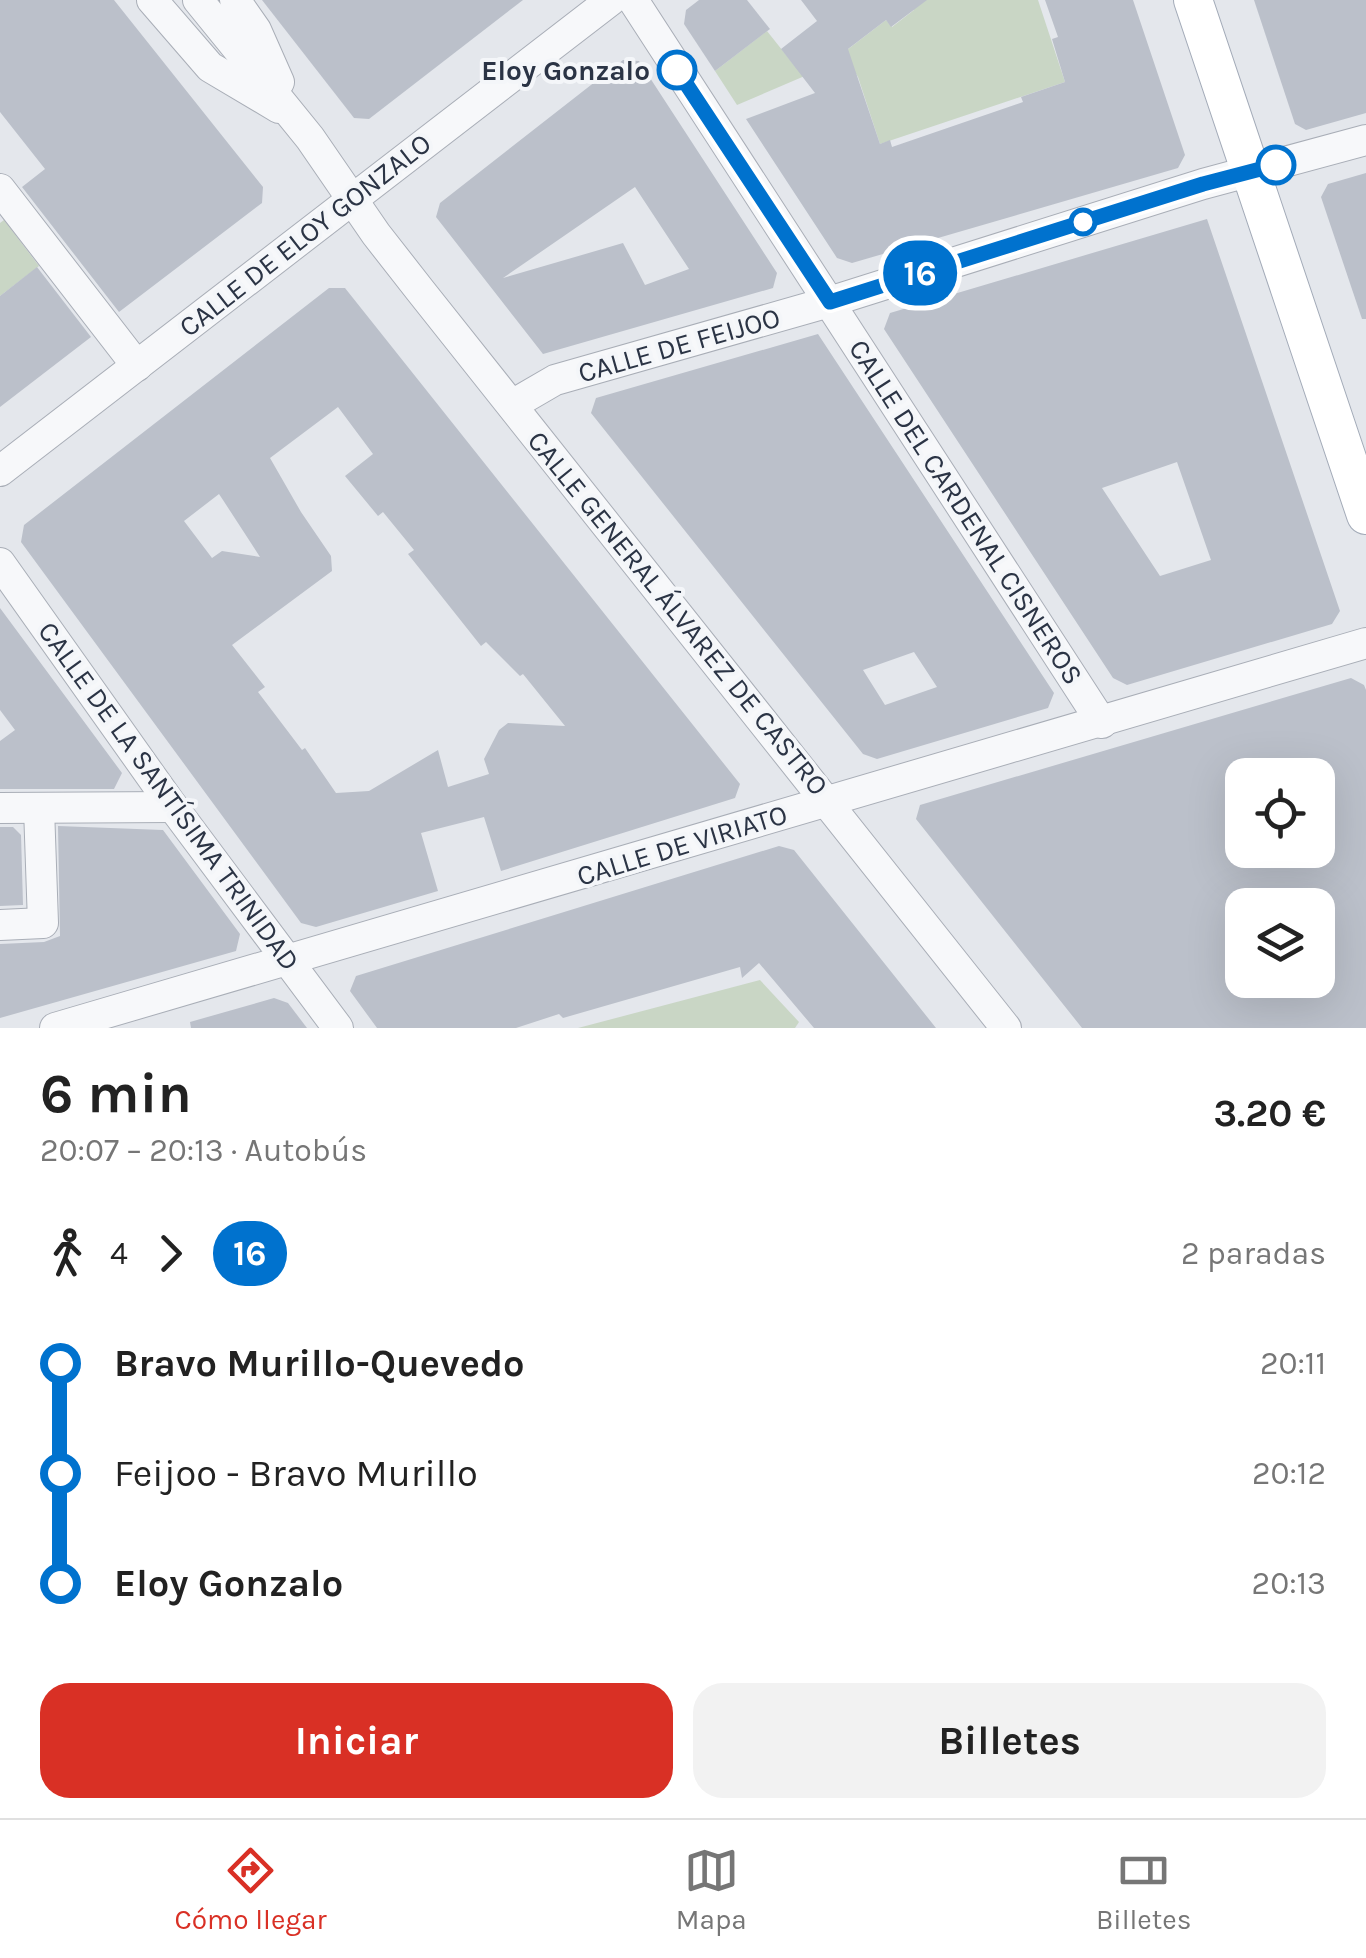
<!DOCTYPE html>
<html lang="es">
<meta charset="utf-8">
<style>
:root{--surface:#fff;--page:#f2f2f2;--text:#222;--muted:#767676;--line:#e0e0e0;--accent:#d93025}
body{margin:0;font-family:Karla,sans-serif;background:var(--page);color:var(--text);height:100vh;display:flex;flex-direction:column;font-size:38px;white-space:nowrap}
*{box-sizing:border-box;margin:0}
p{font-size:32px;color:var(--muted)}
.icon{flex:none;width:55px;height:55px;fill:none;stroke:currentColor;stroke-width:2;stroke-linecap:round;stroke-linejoin:round}
.map{position:relative;height:1028px;overflow:hidden}
.sheet{display:flex;flex-direction:column;background:var(--surface);flex:1}
.sheet>*{flex:none}
.badge{padding:0 20px;border-radius:32px;font-size:35px;line-height:65px}
.controls{position:absolute;left:1225px;top:758px;display:grid;gap:20px}
.controls a{display:grid;place-items:center;width:110px;height:110px;border-radius:20px;background:var(--surface);box-shadow:0 10px 40px #0002;font-size:50px}
.map>.badge{position:absolute;translate:-50% -50%;box-shadow:0 0 0 5px #fff}
.legs{display:flex;align-items:center;gap:15px;height:110px;padding:0 40px;font-size:32px}
.legs p{margin-inline-start:auto}
.head{display:flex;align-items:center;justify-content:space-between;height:170px;padding:0 40px}
h1{font-size:55px;font-weight:700;line-height:75px}
.primary-button{display:flex;gap:20px;margin-top:auto;padding:20px 40px}
.primary-button a{flex:1;height:115px;border-radius:30px;background:var(--accent);color:#fff;font-size:40px;font-weight:700;line-height:115px;text-align:center}
.primary-button a+a{background:var(--page);color:var(--text)}
ul{padding:0 40px;list-style:none}
li{display:flex;align-items:center;gap:35px;height:110px;font-size:38px}
li i{display:grid;place-items:center;width:15px;height:100%;margin:0 12px;background:currentColor}
li i::after{content:'';width:25px;height:25px;margin:-12px;border:8px solid;border-radius:50%;background:var(--surface)}
li p{margin-inline-start:auto}
li:first-child i{background:linear-gradient(#0000 50%,currentColor 0)}
li:last-child i{background:linear-gradient(currentColor 50%,#0000 0)}
.dock{display:flex;justify-content:space-around;align-items:center;height:140px;border-top:2px solid var(--line);background:var(--surface);font-size:28px;color:var(--muted)}
.dock a{display:grid;justify-items:center;gap:5px}
.dock .current{color:var(--accent)}
.map>svg:first-child{display:block}
.green{fill:#c9d6c5}
.building{fill:#bbc0ca;fill-rule:evenodd}
.lines{fill:none;stroke-linecap:round;stroke-linejoin:round}
.minor-casing{stroke:#a9aeb7;stroke-width:32}
.major-casing{stroke:#a3abb8;stroke-width:40}
.minor{stroke:#f7f8fa;stroke-width:30}
.major{stroke:#fff;stroke-width:38}
.line-1-casing{stroke:#fff;stroke-width:22}
.line-1{stroke:#0072ce;stroke-width:15}
.stop-1-dot{fill:#fff;stroke:#0072ce;stroke-width:5}
.labels{text-anchor:middle;dominant-baseline:central;stroke-width:8;stroke-linejoin:round;paint-order:stroke}
.stop-label{font-size:28px;font-weight:bold;fill:#2b3445;stroke:#f4f6f9;text-anchor:end}
.street-label{font-size:28px;fill:#2b3445;stroke:#f4f6f9}
</style>
<div class="map">
<svg width="1366" height="1028" viewBox="0 0 1366 1028">
<rect width="100%" height="100%" fill="#e4e7ec"/>
<!-- green -->
<g class="green">
<path d="M912,0H1038L1065,82L880,144L858,77L843,53L886,20L892,27L914,10Z"/>
<path d="M767,31L794,65L807,75L737,105L715,71Z"/>
<path d="M4,220L39,266L0,296V223Z"/>
<path d="M760,980L799,1022L795,1028H578Z"/>
</g>
<!-- building -->
<g class="building">
<path d="M0,0H114L263,187L262,203L119,312L22,187L45,169L0,112Z"/>
<path d="M262,0H523L369,119L354,118Z"/>
<path d="M699,0H747L770,29L715,71L684,24L686,10Z"/>
<path d="M801,0H927L891,27L886,20L848,49L880,144L890,140L892,147L1023,102L1021,97L1065,82L1052,39L1058,37L1045,0H1133L1185,155L1178,168L852,263L837,258L746,119L815,93L781,49L817,21Z"/>
<path d="M1254,0H1366V113L1306,130L1295,124Z"/>
<path d="M623,60L639,61L777,273L773,288L543,354L436,217L440,203ZM635,187L689,269L645,285L623,243L503,278Z"/>
<path d="M1366,173V319H1362L1321,197L1328,184Z"/>
<path d="M1207,219L1340,611L1332,624L1127,685L1113,678L884,329L890,313ZM1177,462L1211,560L1160,576L1102,488Z"/>
<path d="M37,267L91,337L0,407V296Z"/>
<path d="M329,288H345L740,784L735,798L501,871L484,817L421,833L438,891L316,927L301,923L21,542L24,525ZM338,407L373,454L345,476L378,516L383,512L414,550L408,554L481,646L486,642L520,676L523,674L565,726L508,723L499,730L484,759L489,774L448,787L438,750L369,791L336,793L305,748L302,750L258,692L265,687L232,645L332,571L331,556L301,512L270,458ZM219,494L223,500L260,557L222,551L212,558L184,521Z"/>
<path d="M818,334L1054,693L1048,708L877,759L863,754L591,413L596,398ZM914,652L937,687L885,705L863,670Z"/>
<path d="M0,608L122,773L114,789H0V741L15,730L0,710Z"/>
<path d="M1351,678L1364,685L1366,690V1028H1082L916,819L920,805ZM1242,775H1318V850H1242ZM1242,905H1318V980H1242Z"/>
<path d="M58,826L163,830L240,934L236,951L0,1018V944L44,942L60,936Z"/>
<path d="M0,827H13L21,835L23,905L0,906Z"/>
<path d="M779,846L794,850L936,1028H814L759,963L742,978L740,967L563,1018L559,1014L516,1028H377L350,991L356,976Z"/>
<path d="M274,998L288,1003L307,1028H191L190,1022Z"/>
</g>
<g class="lines">
<defs>
<g id="minor">
<path d="M152,0L210,67L279,108"/>
<path d="M198,0L310,138L376,234L419,289L1006,1028"/>
<path d="M235,0L256,30L279,82"/>
<path d="M633,0L1102,723"/>
<path d="M0,189L137,366"/>
<path d="M512,405L555,380L829,302L1203,184L1366,140"/>
<path d="M0,471L611,0"/>
<path d="M0,563L173,807L338,1028"/>
<path d="M0,808L173,807"/>
<path d="M0,925L43,923L39,808"/>
<path d="M55,1028L1366,643"/>
</g>
<path id="major" d="M1193,0L1366,515"/>
</defs>
<!-- minor casing -->
<use href="#minor" class="minor-casing"/>
<!-- major casing -->
<use href="#major" class="major-casing"/>
<!-- minor -->
<use href="#minor" class="minor"/>
<!-- major -->
<use href="#major" class="major"/>
</g>
<g class="lines">
<defs>
<path id="line-1" d="M677,70L830,302L1203,184L1276,165"/>
</defs>
<!-- line-1 casing -->
<use href="#line-1" class="line-1-casing"/>
<!-- line-1 -->
<use href="#line-1" class="line-1"/>
</g>
<!-- markers -->
<g class="stop-1-dot">
<circle cx="677" cy="70" r="18"/>
<circle cx="1276" cy="165" r="18"/>
<circle cx="1083" cy="222" r="12"/>
</g>
<g class="labels">
<!-- stop labels -->
<g class="stop-label">
<text x="650" y="70">Eloy Gonzalo</text>
</g>
<!-- street labels -->
<g class="street-label">
<text transform="translate(305 235) rotate(-38)">CALLE DE ELOY GONZALO</text>
<text transform="translate(679 345) rotate(-16)">CALLE DE FEIJOO</text>
<text transform="translate(966 512) rotate(57)">CALLE DEL CARDENAL CISNEROS</text>
<text transform="translate(678 613) rotate(51)">CALLE GENERAL ÁLVAREZ DE CASTRO</text>
<text transform="translate(169 796) rotate(54)">CALLE DE LA SANTÍSIMA TRINIDAD</text>
<text transform="translate(682 845) rotate(-17)">CALLE DE VIRIATO</text>
</g>
</g>
</svg>
<div class="controls">
<a><svg class="icon" aria-label="locate" viewBox="0 0 24 24"><circle cx="12" cy="12" r="6"/><path d="M12 2v4M12 18v4M2 12h4M18 12h4"/></svg></a>
<a><svg class="icon" aria-label="layers" viewBox="0 0 24 24"><path d="M12 4l9 5-9 5-9-5zM3 14l9 5 9-5"/></svg></a>
</div>
<b class="badge" style="left:920px;top:273px;background:#0072ce;color:#fff">16</b>
</div>
<section class="sheet">
<div class="head"><div><h1>6 min</h1><p>20:07 – 20:13 · Autobús</p></div><b>3.20 €</b></div>
<div class="legs"><svg class="icon" aria-label="walk" viewBox="0 0 24 24"><circle cx="13" cy="4" r="2"/><path d="M13 8l-2 6 4 7M11 14l-3 7M7 12l3-4h3l4 4"/></svg>4<svg class="icon" aria-label="forward" viewBox="0 0 24 24"><path d="M9 5l7 7-7 7"/></svg><b class="badge" style="background:#0072ce;color:#fff">16</b><p>2 paradas</p></div>
<ul>
<li><i style="color:#0072ce"></i><b>Bravo Murillo-Quevedo</b><p>20:11</p></li>
<li><i style="color:#0072ce"></i><span>Feijoo - Bravo Murillo</span><p>20:12</p></li>
<li><i style="color:#0072ce"></i><b>Eloy Gonzalo</b><p>20:13</p></li>
</ul>
<div class="primary-button"><a>Iniciar</a><a>Billetes</a></div>
</section>
<nav class="dock">
<a class="current"><svg class="icon" aria-label="directions" viewBox="0 0 24 24"><path d="M12 3l9 9-9 9-9-9zM9 14v-3h6M13 9l2 2-2 2"/></svg>Cómo llegar</a>
<a><svg class="icon" aria-label="map" viewBox="0 0 24 24"><path d="M3 6l6-2 6 2 6-2v14l-6 2-6-2-6 2zM9 4v14M15 6v14"/></svg>Mapa</a>
<a><svg class="icon" aria-label="tickets" viewBox="0 0 24 24"><path d="M3 7h18v10H3zM15 7v10"/></svg>Billetes</a>
</nav>
